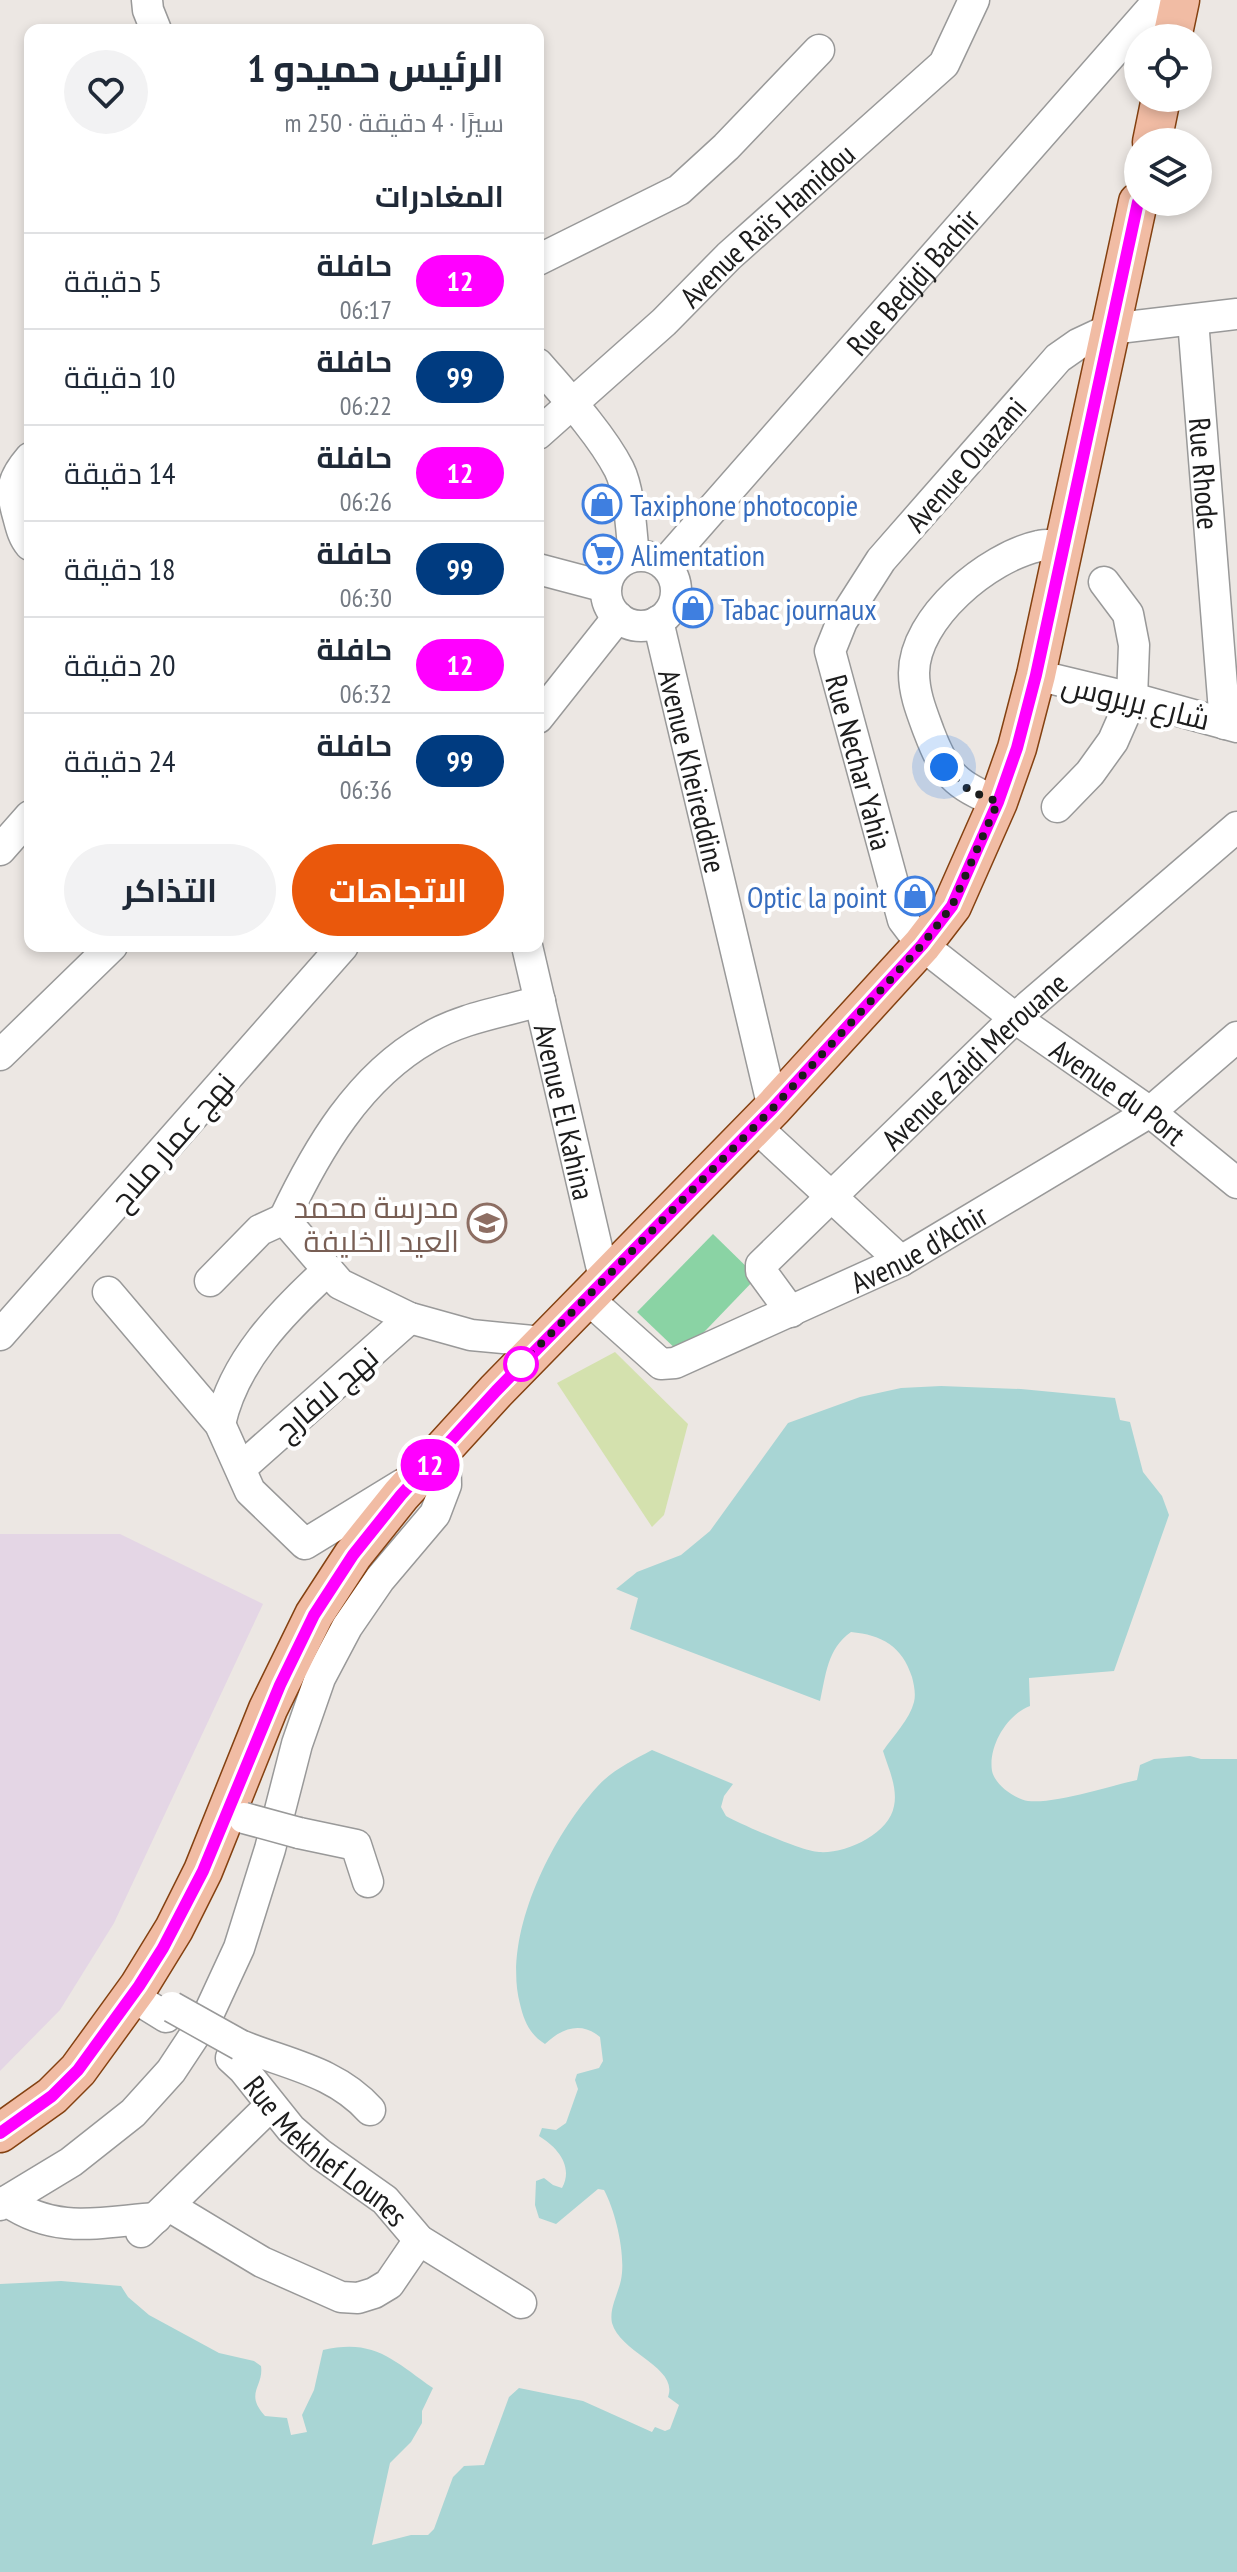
<!DOCTYPE html>
<html lang="ar">
<meta charset="utf-8">
<style>
:root{--surface:#fff;--page:#f2f2f3;--text:#1f2937;--muted:#747a83;--line:#e0e1e3;--accent:#ea580c}
body{margin:0;font-family:"PT Sans Narrow",Cairo,sans-serif;background:var(--page);color:var(--text);direction:rtl;height:100vh;display:flex;flex-direction:column;font-size:30px;white-space:nowrap}
*{box-sizing:border-box;margin:0}
p{font-size:26px;color:var(--muted)}
.icon{flex:none;width:44px;height:44px;fill:none;stroke:currentColor;stroke-width:2;stroke-linecap:round;stroke-linejoin:round}
.map{position:relative;flex:1;overflow:hidden;direction:ltr}
.side{position:absolute;left:24px;top:24px;width:520px;height:928px;display:flex;flex-direction:column;background:var(--surface);border-radius:16px;box-shadow:0 4px 12px #0003;direction:rtl}
.side>*{flex:none}
.badge{padding:0 16px;border-radius:26px;font-size:28px;line-height:52px}
.fabs{position:absolute;left:1124px;top:24px;display:grid;gap:16px}
.fabs a{display:grid;place-items:center;width:88px;height:88px;border-radius:50%;background:var(--surface);box-shadow:0 4px 12px #0003;font-size:40px}
.you{position:absolute;width:40px;height:40px;margin:-20px;border:6px solid #fff;border-radius:50%;background:#1a73e8;box-shadow:0 0 0 12px #1a73e833}
.map>.badge{position:absolute;translate:-50% -50%;box-shadow:0 0 0 4px #fff}
h2{padding:0 40px;font-size:30px;line-height:72px}
.round{display:grid;place-items:center;flex:none;width:84px;height:84px;border-radius:42px;background:var(--page)}
.head{display:flex;align-items:center;justify-content:space-between;height:136px;padding:0 40px}
h1{font-size:38px;font-weight:700;line-height:60px}
.button{display:flex;gap:16px;margin-top:auto;padding:16px 40px}
.button a{flex:1;height:92px;border-radius:48px;background:var(--accent);color:#fff;font-size:32px;font-weight:700;line-height:92px;text-align:center}
.button a+a{background:var(--page);color:var(--text)}
ul{padding:0;list-style:none}
li{display:flex;align-items:center;gap:24px;height:96px;padding:0 40px;border-top:2px solid var(--line)}
li div{flex:1}
li b{display:block;font-size:30px}
li em{font-style:normal}
li .badge{min-width:88px;font-weight:700;text-align:center}
.map>svg:first-child{display:block}
.industrial{fill:#e4d6e5}
.grass{fill:#d4e1ae}
.pitch{fill:#8ad3a4}
.water{fill:#a8d5d4}
.lines{fill:none;stroke-linecap:round;stroke-linejoin:round}
.minor-casing{stroke:#999;stroke-width:33}
.major-casing{stroke:#844111;stroke-width:41}
.minor{stroke:#fff;stroke-width:30}
.major{stroke:#f1bca4;stroke-width:38}
.minor-bridge-casing{stroke:#999;stroke-width:33;stroke-linecap:butt}
.minor-bridge{stroke:#fff;stroke-width:30}
.line-casing{stroke:#fff;stroke-width:18}
.line{stroke:#f0f;stroke-width:12}
.walk{stroke:#1c1c1c;stroke-width:8;stroke-dasharray:0 14.4}
.stop-dot{fill:#fff;stroke:#f0f;stroke-width:4}
.labels{text-anchor:middle;dominant-baseline:central;stroke-width:8;stroke-linejoin:round;paint-order:stroke}
.street-label{font-size:30px;fill:#1c1c1c;stroke:#fff}
.shop-label{font-size:30px;fill:#366cbe;stroke:#fff;text-anchor:start}
.education-label{font-size:30px;fill:#785e54;stroke:#fff;text-anchor:end}
</style>
<div class="map">
<svg width="1237" height="2572" viewBox="0 0 1237 2572">
<rect width="100%" height="100%" fill="#ece7e3"/>
<!-- industrial -->
<path class="industrial" d="M0,1534H120L263,1604L114,1923L60,2010L0,2071Z"/>
<!-- grass -->
<path class="grass" d="M615,1352L688,1424L664,1515L652,1527L557,1383Z"/>
<!-- pitch -->
<path class="pitch" d="M713,1234L757,1277L682,1355L637,1312Z"/>
<!-- water -->
<path class="water" d="M941,1386L1021,1389L1115,1398L1120,1420L1130,1422L1143,1472L1162,1496L1169,1515L1114,1671L1029,1678L1030,1706C1008,1714 988,1745 992,1771C995,1785 1015,1799 1028,1801C1056,1804 1109,1786 1137,1780L1140,1765L1154,1759L1190,1756L1201,1759H1237V2572H0V2284L61,2281L121,2286L128,2297L149,2315L219,2353L254,2361L261,2366C264,2387 244,2393 265,2416L287,2418L291,2435L307,2432L302,2415L314,2390L323,2350C374,2338 393,2360 433,2388L422,2411V2423L411,2442L390,2463L372,2545L411,2535H428L434,2529L453,2477L464,2466L484,2465L509,2397L519,2388L583,2401L652,2432L655,2427L665,2431L670,2429L679,2405L668,2397C679,2367 621,2354 612,2323C609,2309 618,2294 621,2280C626,2256 616,2212 604,2190L598,2189L556,2224L539,2218L535,2205L536,2181L544,2178L553,2185L562,2188C574,2166 557,2147 539,2136L542,2128L556,2130L566,2123L578,2089L575,2080L577,2074L599,2068L603,2061L600,2037C581,2021 562,2028 545,2044C530,2035 524,2021 520,2004C502,1936 551,1837 597,1787C612,1770 632,1761 652,1750L733,1784L724,1796L721,1807L726,1816C740,1824 804,1852 819,1852C846,1854 889,1834 894,1806C898,1788 888,1767 883,1751C893,1736 910,1719 914,1702C916,1694 914,1685 912,1677C902,1646 882,1635 851,1632C827,1649 826,1675 820,1701L630,1629L638,1598L616,1589L637,1572L681,1555L710,1531L788,1423L860,1397L901,1388Z"/>
<g class="lines">
<defs>
<g id="minor">
<path d="M147,0L148,10L156,30"/>
<path d="M538,260L679,190L726,147L819,50"/>
<path id="s1" d="M1237,314L1110,329L1078,344L1058,358L881,560L842,621L830,651L903,920L922,945L1015,1018L1150,1112L1237,1183"/>
<path id="s2" d="M1193,320L1225,724"/>
<path d="M538,364C564,394 601,434 619,469C630,491 631,531 634,556"/>
<path id="s3" d="M538,434L664,322L729,256L944,64L974,0"/>
<path d="M30,458C12,479 10,489 18,516C21,527 23,537 30,545"/>
<circle cx="641" cy="591" r="35"/>
<path id="s4" d="M664,564L1159,0"/>
<path d="M538,569L606,587"/>
<path id="s5" d="M658,621L773,1108"/>
<path d="M1036,675L1132,698L1237,727"/>
<path d="M538,718L618,617"/>
<path d="M998,802C956,786 945,774 929,732C922,713 914,694 914,673C914,618 988,557 1039,546C1046,544 1055,545 1063,545"/>
<path d="M1057,807L1090,773L1113,741L1132,698L1134,645L1128,614L1104,582"/>
<path d="M0,850L30,816"/>
<path id="s6" d="M527,946L604,1278"/>
<path d="M540,1001C503,1012 461,1018 428,1038C359,1077 317,1149 284,1219L340,1284L410,1318L471,1335L543,1342"/>
<path d="M0,1055L112,946"/>
<path d="M755,1126L901,1261"/>
<path d="M210,1281L260,1230L284,1219"/>
<path d="M108,1292L220,1424L250,1491L305,1544L403,1484"/>
<path id="s7" d="M586,1297L661,1364L675,1363L901,1261L1150,1112L1237,1037"/>
<path id="s8" d="M791,1312L761,1271V1265L1015,1018L1237,827"/>
<path d="M0,1335L343,946"/>
<path d="M220,1424C234,1361 281,1313 328,1270"/>
<path d="M241,1468L410,1318"/>
<path d="M299,1833L356,1845L368,1882"/>
<path d="M132,1996L166,2017"/>
<path d="M240,2045C286,2064 335,2071 370,2110"/>
<path id="s9" d="M231,2058L243,2069L291,2129L320,2154L385,2200L419,2240L521,2303"/>
<path d="M7,2201C56,2235 100,2222 156,2218"/>
<path d="M0,2205L71,2162L133,2113L171,2071L208,2015L239,1948L270,1849L297,1744L320,1678L347,1627L380,1579L435,1514L446,1485L445,1448"/>
<path d="M169,2206L262,2262L341,2297L358,2298L374,2293L389,2284L419,2240"/>
<path d="M141,2232L271,2105"/>
</g>
<g id="major">
<path d="M1172,38L1180,0"/>
<path d="M1152,142L1161,98"/>
<path d="M0,2133L52,2096L78,2070L139,1986L174,1929L203,1871L268,1709L314,1615L353,1555L401,1495L496,1391L773,1108L922,945L952,906L998,802L1017,748L1036,675L1138,202"/>
</g>
</defs>
<!-- minor casing -->
<use href="#minor" class="minor-casing"/>
<!-- major casing -->
<use href="#major" class="major-casing"/>
<!-- minor -->
<use href="#minor" class="minor"/>
<!-- major -->
<use href="#major" class="major"/>
<defs>
<g id="minor-bridge">
<path d="M244,1818L299,1833"/>
<path d="M172,2007L240,2045"/>
</g>
</defs>
<!-- minor-bridge casing -->
<use href="#minor-bridge" class="minor-bridge-casing"/>
<!-- minor-bridge -->
<use href="#minor-bridge" class="minor-bridge"/>
</g>
<g class="lines">
<defs>
<path id="line" d="M0,2133L52,2096L78,2070L139,1986L163,1948L203,1871L280,1685L314,1615L353,1555L401,1495L496,1391L773,1108L922,945L952,906L998,802L1017,748L1036,675L1138,202"/>
</defs>
<!-- line casing -->
<use href="#line" class="line-casing"/>
<!-- line -->
<use href="#line" class="line"/>
<!-- walk -->
<path class="walk" d="M521,1364L773,1108L922,945L952,906L998,802L970,791L944,767"/>
</g>
<!-- icons -->
<defs>
<symbol id="shop-ring" viewBox="-11 -11 22 22"><circle r="9.5" fill="#fff" stroke="#3f7fe0" stroke-width="1.5"/><path d="M-5-2.5h2.3a2.7 3.5 0 0 1 5.4 0H5L5.5 6h-11ZM-1.5-2.5h3a1.5 2.3 0 0 0-3 0Z" fill="#3f7fe0"/></symbol>
<symbol id="supermarket-ring" viewBox="-11 -11 22 22"><circle r="9.5" fill="#fff" stroke="#3f7fe0" stroke-width="1.5"/><path d="M-6-5.5h2.5l.6 2H6L4.5 2H-2.5L-4.4-4H-6ZM-1.5 3.2a1.3 1.3 0 1 0 .1 0ZM3 3.2a1.3 1.3 0 1 0 .1 0Z" fill="#3f7fe0"/></symbol>
<symbol id="school-ring" viewBox="-11 -11 22 22"><circle r="9.5" fill="#fff" stroke="#8d6e63" stroke-width="1.5"/><path d="M0-5L7-2L0 1L-7-2ZM-4 1L0 2.5L4 1V4Q0 6-4 4Z" fill="#8d6e63"/></symbol>
</defs>
<g fill-rule="evenodd">
<use href="#shop-ring" x="580" y="482" width="44" height="44"/>
<use href="#supermarket-ring" x="581" y="532" width="44" height="44"/>
<use href="#shop-ring" x="671" y="586" width="44" height="44"/>
<use href="#shop-ring" x="893" y="874" width="44" height="44"/>
<use href="#school-ring" x="465" y="1201" width="44" height="44"/>
</g>
<!-- markers -->
<circle class="stop-dot" cx="521" cy="1364" r="16"/>
<g class="labels">
<!-- street labels -->
<g class="street-label">
<text stroke="none"><textPath href="#s3" startOffset="310">Avenue Raïs Hamidou</textPath></text>
<text stroke="none"><textPath href="#s4" startOffset="376">Rue Bedjdj Bachir</textPath></text>
<text transform="translate(965 464) rotate(-49)">Avenue Ouazani</text>
<text stroke="none"><textPath href="#s2" startOffset="154">Rue Rhode</textPath></text>
<text transform="translate(1136 701) rotate(14)">شارع بربروس</text>
<text stroke="none"><textPath href="#s1" startOffset="676">Rue Nechar Yahia</textPath></text>
<text stroke="none"><textPath href="#s5" startOffset="154">Avenue Kheireddine</textPath></text>
<text stroke="none"><textPath href="#s8" startOffset="352">Avenue Zaidi Merouane</textPath></text>
<text stroke="none"><textPath href="#s1" startOffset="1116">Avenue du Port</textPath></text>
<text stroke="none"><textPath href="#s6" startOffset="170">Avenue El Kahina</textPath></text>
<text transform="translate(172 1141) rotate(-49)">نهج عمار ملاح</text>
<text stroke="none"><textPath href="#s7" startOffset="384">Avenue d'Achir</textPath></text>
<text transform="translate(326 1393) rotate(-41)">نهج لافارج</text>
<text stroke="none"><textPath href="#s9" startOffset="134">Rue Mekhlef Lounes</textPath></text>
</g>
<!-- shop labels -->
<g class="shop-label">
<text x="630" y="504">Taxiphone photocopie</text>
<text x="631" y="554">Alimentation</text>
<text x="721" y="608">Tabac journaux</text>
<text x="887" y="896" text-anchor="end">Optic la point</text>
</g>
<!-- education labels -->
<g class="education-label">
<text x="459" y="1206">مدرسة محمد<tspan x="459" dy="34">العيد الخليفة</tspan></text>
</g>
</g>
</svg>
<div class="fabs">
<a><svg class="icon" aria-label="locate" viewBox="0 0 24 24"><circle cx="12" cy="12" r="6"/><path d="M12 2v4M12 18v4M2 12h4M18 12h4"/></svg></a>
<a><svg class="icon" aria-label="layers" viewBox="0 0 24 24"><path d="M12 4l9 5-9 5-9-5zM3 14l9 5 9-5"/></svg></a>
</div>
<div class="you" style="left:944px;top:767px"></div>
<b class="badge" style="left:430px;top:1465px;background:#f0f;color:#fff">12</b>
<section class="side">
<div class="head"><div><h1>الرئيس حميدو 1</h1><p>سيرًا · 4 دقيقة · 250 m</p></div><a class="round"><svg class="icon" aria-label="heart" viewBox="0 0 24 24"><path d="M12 20l-8-8c-3-5 5-10 8-4 3-6 11-1 8 4z"/></svg></a></div>
<h2>المغادرات</h2>
<ul>
<li><span class="badge" style="background:#f0f;color:#fff">12</span><div><b>حافلة</b><p>06:17</p></div><em>5 دقيقة</em></li>
<li><span class="badge" style="background:#003b80;color:#fff">99</span><div><b>حافلة</b><p>06:22</p></div><em>10 دقيقة</em></li>
<li><span class="badge" style="background:#f0f;color:#fff">12</span><div><b>حافلة</b><p>06:26</p></div><em>14 دقيقة</em></li>
<li><span class="badge" style="background:#003b80;color:#fff">99</span><div><b>حافلة</b><p>06:30</p></div><em>18 دقيقة</em></li>
<li><span class="badge" style="background:#f0f;color:#fff">12</span><div><b>حافلة</b><p>06:32</p></div><em>20 دقيقة</em></li>
<li><span class="badge" style="background:#003b80;color:#fff">99</span><div><b>حافلة</b><p>06:36</p></div><em>24 دقيقة</em></li>
</ul>
<div class="button"><a>الاتجاهات</a><a>التذاكر</a></div>
</section>
</div>
